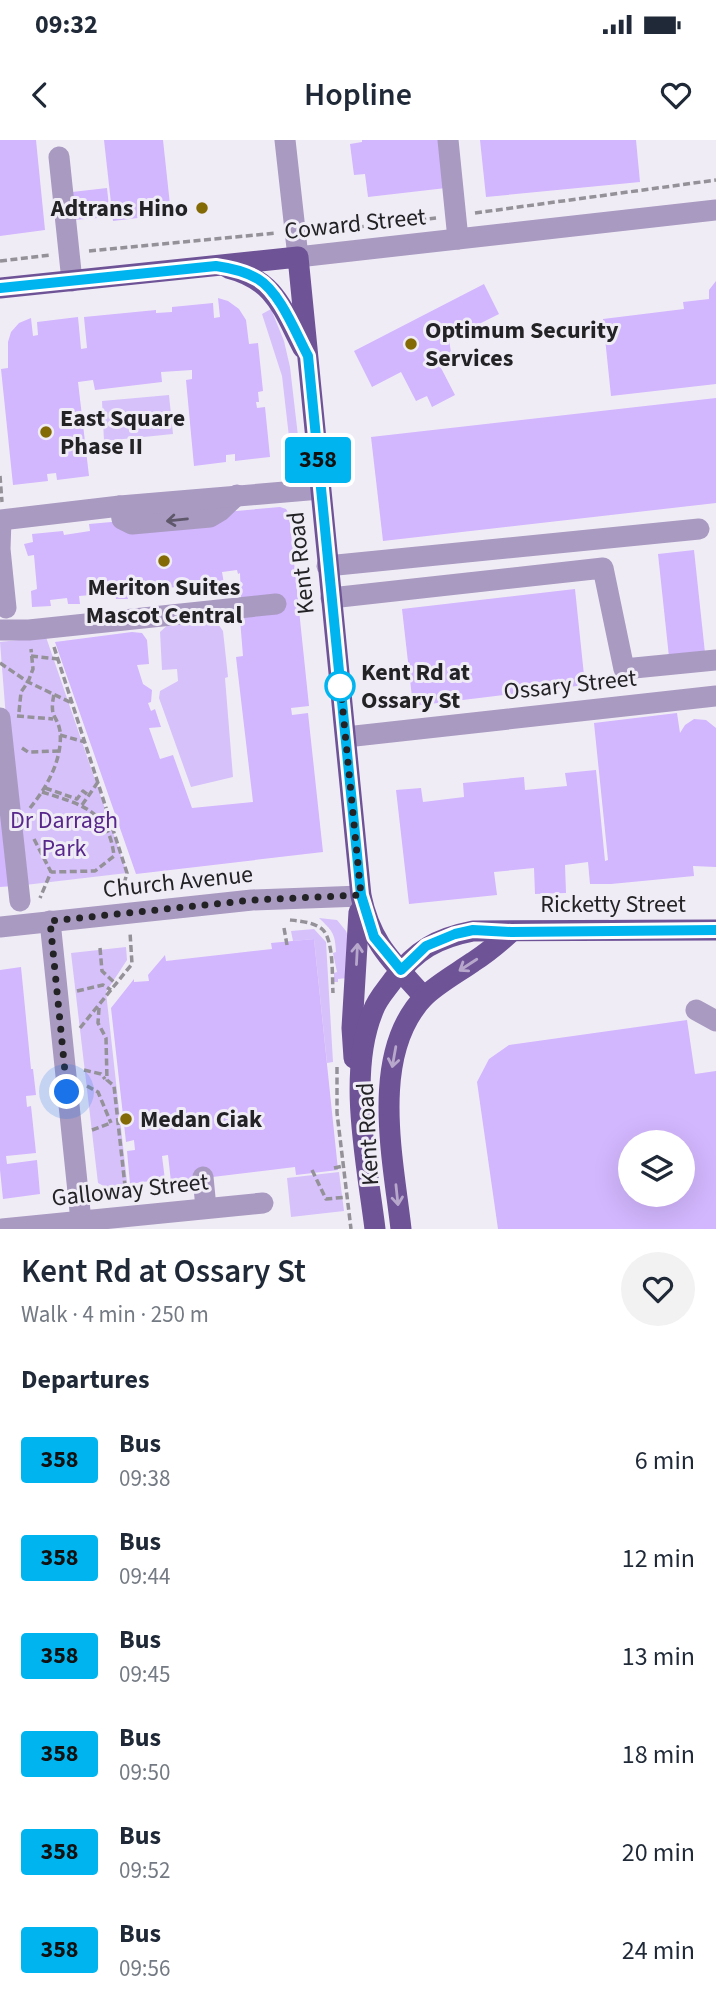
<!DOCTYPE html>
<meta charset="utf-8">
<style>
:root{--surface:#fff;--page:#f2f2f3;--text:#1f2937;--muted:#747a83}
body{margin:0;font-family:"Source Sans 3",sans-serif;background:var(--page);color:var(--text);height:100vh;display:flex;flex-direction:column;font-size:26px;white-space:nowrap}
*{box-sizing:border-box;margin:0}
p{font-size:23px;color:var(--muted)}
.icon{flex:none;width:38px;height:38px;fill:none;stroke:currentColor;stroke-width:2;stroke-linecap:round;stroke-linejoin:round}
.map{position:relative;height:1089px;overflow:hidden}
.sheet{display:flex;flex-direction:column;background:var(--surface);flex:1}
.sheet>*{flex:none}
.badge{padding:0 14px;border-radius:5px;font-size:24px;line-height:46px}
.controls{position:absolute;left:618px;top:990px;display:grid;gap:14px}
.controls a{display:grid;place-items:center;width:77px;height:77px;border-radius:50%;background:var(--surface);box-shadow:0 7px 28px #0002;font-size:35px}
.you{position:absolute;width:35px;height:35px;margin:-18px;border:5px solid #fff;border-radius:50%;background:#1a73e8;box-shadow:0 0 0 10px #1a73e833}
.map>.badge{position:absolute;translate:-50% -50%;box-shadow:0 0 0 4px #fff}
h2{padding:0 21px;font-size:26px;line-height:63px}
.round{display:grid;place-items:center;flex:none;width:74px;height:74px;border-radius:37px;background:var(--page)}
.summary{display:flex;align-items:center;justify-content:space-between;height:119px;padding:0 21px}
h1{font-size:33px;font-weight:600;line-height:52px}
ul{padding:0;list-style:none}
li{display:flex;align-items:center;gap:21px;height:98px;padding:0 21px}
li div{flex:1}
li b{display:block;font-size:26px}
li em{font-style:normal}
li .badge{min-width:77px;font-weight:700;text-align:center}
.status{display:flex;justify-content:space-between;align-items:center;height:49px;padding:0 35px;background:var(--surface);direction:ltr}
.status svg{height:19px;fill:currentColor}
header{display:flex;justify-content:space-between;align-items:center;height:91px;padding:0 21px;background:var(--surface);font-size:32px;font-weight:600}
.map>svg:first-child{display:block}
.green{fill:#d6c1fa}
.building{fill:#d2b6fe;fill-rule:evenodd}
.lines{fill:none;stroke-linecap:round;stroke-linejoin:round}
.path{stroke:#949198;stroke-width:3.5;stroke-dasharray:7 3.5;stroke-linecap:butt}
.minor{stroke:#a99ac1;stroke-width:21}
.major{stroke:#6f5397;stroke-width:21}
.oneway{stroke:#5f586b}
.oneway2{stroke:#b6a7cb}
.line-casing{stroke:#fff;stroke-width:16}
.line{stroke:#00b5ef;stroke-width:10}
.walk{stroke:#232225;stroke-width:7;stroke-dasharray:0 12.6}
.poi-dot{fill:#846a05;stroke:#f0ecf6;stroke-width:2.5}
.stop-dot{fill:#fff;stroke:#00b5ef;stroke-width:3.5}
.labels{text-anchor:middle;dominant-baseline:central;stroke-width:6;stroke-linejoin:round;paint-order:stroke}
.poi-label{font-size:24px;font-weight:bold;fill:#232225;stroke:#f0ecf6;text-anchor:start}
.street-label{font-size:24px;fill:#232225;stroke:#f0ecf6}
.stop-label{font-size:24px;font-weight:bold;fill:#232225;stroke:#f0ecf6;text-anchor:start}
.park-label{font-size:24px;fill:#57278b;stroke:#f0ecf6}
</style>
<div class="status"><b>09:32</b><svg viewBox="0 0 49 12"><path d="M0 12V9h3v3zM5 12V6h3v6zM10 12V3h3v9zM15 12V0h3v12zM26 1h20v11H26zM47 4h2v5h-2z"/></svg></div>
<header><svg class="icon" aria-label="back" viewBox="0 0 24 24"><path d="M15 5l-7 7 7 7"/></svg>Hopline<svg class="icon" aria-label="heart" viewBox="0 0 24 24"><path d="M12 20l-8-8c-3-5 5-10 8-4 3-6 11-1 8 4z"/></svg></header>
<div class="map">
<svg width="716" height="1089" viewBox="0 0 716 1089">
<rect width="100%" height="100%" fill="#f0ecf6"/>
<!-- green -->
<g class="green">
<path d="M271,169L284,201L290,227L301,322L292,323L282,236L262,174Z"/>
<path d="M169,255L173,294L104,301L102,261Z"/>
<path d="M204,477L216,481L223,491L228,537L225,538L233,637L191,647L159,558L160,551L178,541L177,529L162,530L160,492L171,482Z"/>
<path d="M46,497L127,733L25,745L10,629L0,502Z"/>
<path d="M319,778L337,780L346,791L348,796L347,838L338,839V842H334V833L337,832L333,813L336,812C335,792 332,791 319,778Z"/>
<path d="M314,789L326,802L333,922L327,923L314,799L293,801L291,791Z"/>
<path d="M126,807L127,820L106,852L128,1051L117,1053L98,1043L71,813Z"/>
<path d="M339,1032L344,1071L291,1077L287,1038Z"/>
</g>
<!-- building -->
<g class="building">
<path d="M0,0H36L45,90L0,96Z"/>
<path d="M104,0H163L171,74L113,81Z"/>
<path d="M362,0H441L446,48L368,57L365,34L354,35L350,4L362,2Z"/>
<path d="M480,0H636L640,42L486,57Z"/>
<path d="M107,48L110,77L74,80L72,52Z"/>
<path d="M716,141V244L611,256L603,179L684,169L683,162L709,159V150Z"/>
<path d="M484,144L499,174L449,199L451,213L441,228L455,255L432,267L427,256L416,261L401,232L372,247L354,211Z"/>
<path d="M218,158L228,161L239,169L246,180L249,204L258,203L263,251L258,252L259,262H256L257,268L265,267L270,317L235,321V314L226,315V322L194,326L186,240L192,239V230L161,232L162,242L95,250L93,240L78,242L89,336L57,340L56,333L47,334L48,341L13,345L1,229L8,228V202L11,192L19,183L31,178L33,196L38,195L37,182L78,177L81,209L87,208L84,177L156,170V173L172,172V167L213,163L214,178L220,177Z"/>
<path d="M716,258V363L383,401L371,297Z"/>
<path d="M280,367L286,369L289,374L309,566L291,568L292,575L308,573L323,712L136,734L55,502L132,492L142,493L147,500L149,524L137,525L143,544L152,550L151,562L148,563L151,571L155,569L161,587L149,588L160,619L173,615L192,668L253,662L236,517L243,516L240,479L245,478L241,459L240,433L238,434L237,430L222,432L224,444H217V442L159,449V455L148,458L147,449L127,452L128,459H116L115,453L79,456L80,464H68L67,458L50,460L51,466L32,467L31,451L37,449L34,415L28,416L24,404L33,402L32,394L63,391L64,395L90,391L89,384Z"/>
<path d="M694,410L705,513L669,517L658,414Z"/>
<path d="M575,449L585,545L413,566L402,469Z"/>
<path d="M677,573L680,593L685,585L694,579L706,580L716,588V727L693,726L694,736L611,744H590L588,722L565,725L566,753L535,754L534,728L494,732L497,755L409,764L396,650L421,648L423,662L464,657L463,643L524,637L525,650L567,646L565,633L596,630L605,721L608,720L594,583Z"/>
<path d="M0,631L14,746L0,747Z"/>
<path d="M314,799L338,1030L296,1035L295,1027L171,1042L168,1015L162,1016L165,1040L150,1045V1041L130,1044L127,1011L135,1010L134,1000L126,1002L111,868L134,839V842L149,841L148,835L165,815L166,821L272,809L271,803Z"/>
<path d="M21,827L31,929H33L36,955L26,956L27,967L31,966L36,1013L6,1016L7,1024L37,1020L40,1054L3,1059L0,1030V830Z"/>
<path d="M687,880L695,934L716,931V1089H498L477,942L489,919L509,905ZM630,1003H682V1055H630Z"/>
</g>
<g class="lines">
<!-- path -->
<g class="path">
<path d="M475,73L716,40"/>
<path d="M315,92L436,78"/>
<path d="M89,111L276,93"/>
<path d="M0,121L50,115"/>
<path d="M0,336L2,362"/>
<path d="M54,507L127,733L124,744L125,753"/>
<path d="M31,516L58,519"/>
<path d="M0,523L28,542L72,563"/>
<path d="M19,572L21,552L28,542L33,529L31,509"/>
<path d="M17,576L53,579"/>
<path d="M60,595L85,602"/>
<path d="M22,608L28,612L61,611"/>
<path d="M45,648L77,659L83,651L88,655"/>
<path d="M42,652C80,664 109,670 114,716L95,731L52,732"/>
<path d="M82,665L98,642"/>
<path d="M30,668C47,647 63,619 60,591C57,574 49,579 54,554"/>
<path d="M34,699L51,732L40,758"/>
<path d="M290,780C300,781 313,782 322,789C334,799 332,837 333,853"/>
<path d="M284,788L287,805"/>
<path d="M100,808L102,831L116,844"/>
<path d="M77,851L103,845L111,850"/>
<path d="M99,868L98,883L106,898L107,940L114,946L126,1055"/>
<path d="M80,888L132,824L130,792"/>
<path d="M337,927V973L351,1089"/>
<path d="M84,930L101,934L105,939"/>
<path d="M87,946L98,952L111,983"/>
<path d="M92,990L111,983"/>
<path d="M334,1028L343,1026"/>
<path d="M312,1030L326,1059L347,1057"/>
</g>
<!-- minor -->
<g class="minor">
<path d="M285,0L298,117L716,70"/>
<path d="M448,0L458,99"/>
<path d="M59,17L72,141"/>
<path d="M120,366L122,379L132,384L210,377L220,371L237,355"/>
<path d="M327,426L699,389"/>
<path d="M331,458L603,428L624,529L716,520"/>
<path d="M6,468L0,409L1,380L120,366L320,349"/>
<path d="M0,490H29L276,464"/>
<path d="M0,578L20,761"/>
<path d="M346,597L716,556"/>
<path d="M50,781L81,1081"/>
<path d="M0,787L252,760L361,756"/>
<path d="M696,870L716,881"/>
<path d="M203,1037L206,1068"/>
<path d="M2,1089L263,1063"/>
</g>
<!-- major -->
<g class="major">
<path d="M228,128C275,140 282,168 303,208"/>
<path d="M0,148L298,117L361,756C371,804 393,822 424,857"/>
<path d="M354,918L352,888L359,772"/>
<path d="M375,1089C367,1023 347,934 373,871C377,859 386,850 393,840C416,810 437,798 473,791L716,790"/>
<path d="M401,1089C393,1018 369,913 425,856C439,843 457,833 473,822C487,813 499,803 511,792"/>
</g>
</g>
<!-- one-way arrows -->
<defs><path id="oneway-shaft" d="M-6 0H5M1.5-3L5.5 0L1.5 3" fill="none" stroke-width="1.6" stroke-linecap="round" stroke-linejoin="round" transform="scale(1.75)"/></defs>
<use class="oneway" href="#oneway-shaft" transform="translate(177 380) rotate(174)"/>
<g class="oneway2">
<use href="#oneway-shaft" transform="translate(357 814) rotate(-87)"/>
<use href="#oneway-shaft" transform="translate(468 825) rotate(147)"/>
<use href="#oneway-shaft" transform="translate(394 917) rotate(100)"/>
<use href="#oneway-shaft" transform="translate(397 1055) rotate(84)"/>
</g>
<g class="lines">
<defs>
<path id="line" d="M0,148L216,126C230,128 245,131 258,139C280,152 296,194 308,216L361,755L374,797L401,830L426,806L455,794L473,790L511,792L716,790"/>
</defs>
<!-- line casing -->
<use href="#line" class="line-casing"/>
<!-- line -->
<use href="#line" class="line"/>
<!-- walk -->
<path class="walk" d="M67,952L50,781L253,760L361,755L340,541V546"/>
</g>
<!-- markers -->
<g class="poi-dot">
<circle cx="202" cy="68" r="7"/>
<circle cx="411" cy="204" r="7"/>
<circle cx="46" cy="292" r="7"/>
<circle cx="164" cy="421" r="7"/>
<circle cx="126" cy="979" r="7"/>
</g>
<circle class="stop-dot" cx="340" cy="546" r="14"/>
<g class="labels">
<!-- poi labels -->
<g class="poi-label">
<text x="188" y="68" text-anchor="end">Adtrans Hino</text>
<text x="425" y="190">Optimum Security<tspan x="425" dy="28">Services</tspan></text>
<text x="60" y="278">East Square<tspan x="60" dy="28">Phase II</tspan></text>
<text x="164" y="447" text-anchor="middle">Meriton Suites<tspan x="164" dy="28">Mascot Central</tspan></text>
<text x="140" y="979">Medan Ciak</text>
</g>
<!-- street labels -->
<g class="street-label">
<text transform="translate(355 84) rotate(-6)">Coward Street</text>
<text transform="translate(301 423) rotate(-96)">Kent Road</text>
<text transform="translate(570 545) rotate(-6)">Ossary Street</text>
<text transform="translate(178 742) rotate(-6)">Church Avenue</text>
<text x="613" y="764">Ricketty Street</text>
<text transform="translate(368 994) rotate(-93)">Kent Road</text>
<text transform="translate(130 1050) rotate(-6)">Galloway Street</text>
</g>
<!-- stop labels -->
<g class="stop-label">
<text x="361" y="532">Kent Rd at<tspan x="361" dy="28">Ossary St</tspan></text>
</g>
<!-- park labels -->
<g class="park-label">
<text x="64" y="680">Dr Darragh<tspan x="64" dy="28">Park</tspan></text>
</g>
</g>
</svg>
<div class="controls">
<a><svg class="icon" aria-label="layers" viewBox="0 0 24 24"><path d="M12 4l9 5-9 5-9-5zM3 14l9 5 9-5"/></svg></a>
</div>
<div class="you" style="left:67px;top:952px"></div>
<b class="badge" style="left:318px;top:320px;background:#00b5ef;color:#111">358</b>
</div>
<section class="sheet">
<div class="summary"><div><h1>Kent Rd at Ossary St</h1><p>Walk · 4 min · 250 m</p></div><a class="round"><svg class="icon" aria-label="heart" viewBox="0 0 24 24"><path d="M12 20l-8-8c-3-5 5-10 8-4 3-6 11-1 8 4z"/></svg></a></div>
<h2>Departures</h2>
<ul>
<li><span class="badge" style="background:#00b5ef;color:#111">358</span><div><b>Bus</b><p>09:38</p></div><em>6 min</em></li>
<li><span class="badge" style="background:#00b5ef;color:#111">358</span><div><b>Bus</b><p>09:44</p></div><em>12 min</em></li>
<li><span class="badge" style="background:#00b5ef;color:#111">358</span><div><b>Bus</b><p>09:45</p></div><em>13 min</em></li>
<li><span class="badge" style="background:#00b5ef;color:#111">358</span><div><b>Bus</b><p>09:50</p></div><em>18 min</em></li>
<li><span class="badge" style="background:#00b5ef;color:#111">358</span><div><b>Bus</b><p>09:52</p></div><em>20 min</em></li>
<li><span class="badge" style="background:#00b5ef;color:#111">358</span><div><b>Bus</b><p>09:56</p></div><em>24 min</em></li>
</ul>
</section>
